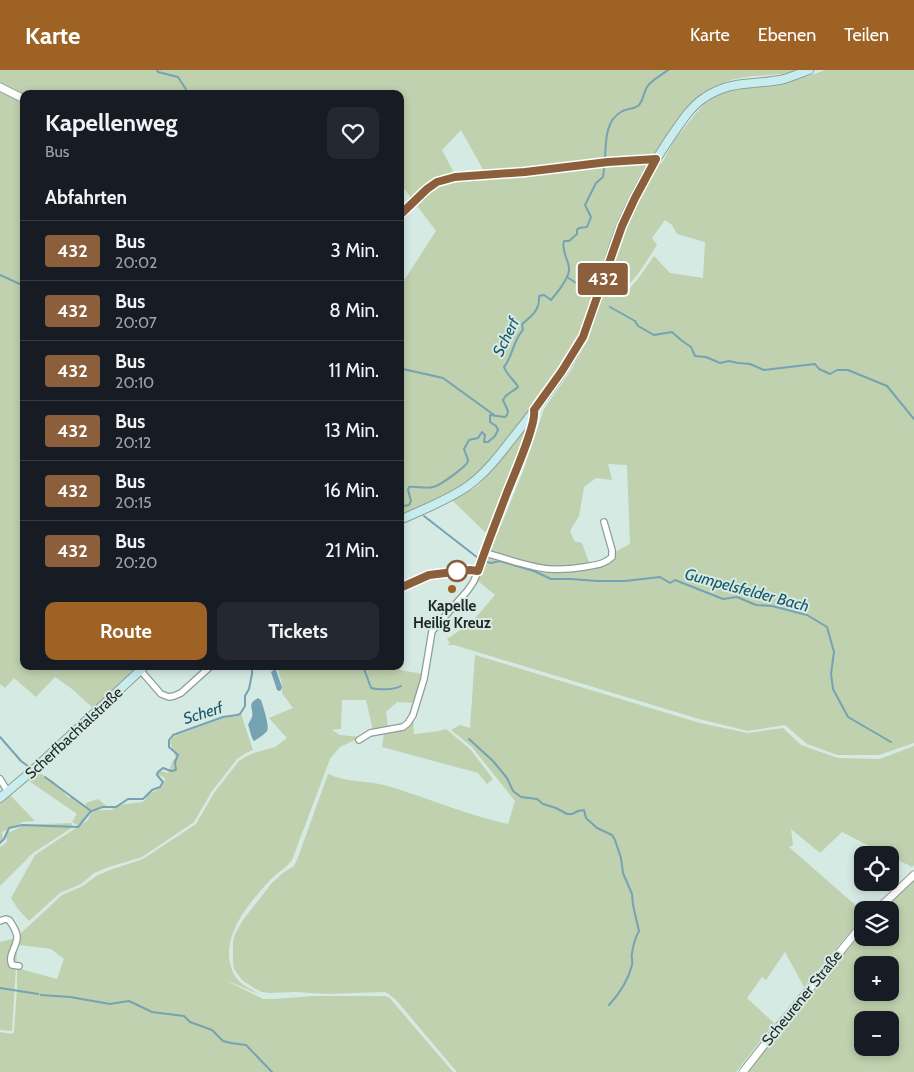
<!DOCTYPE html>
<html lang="de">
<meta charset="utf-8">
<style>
:root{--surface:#171b24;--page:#242831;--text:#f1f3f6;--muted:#9ea1a6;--line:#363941;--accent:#9e6224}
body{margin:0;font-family:Cabin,sans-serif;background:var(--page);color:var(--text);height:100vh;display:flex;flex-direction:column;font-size:19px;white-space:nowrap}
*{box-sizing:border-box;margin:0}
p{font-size:16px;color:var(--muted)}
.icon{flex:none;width:28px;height:28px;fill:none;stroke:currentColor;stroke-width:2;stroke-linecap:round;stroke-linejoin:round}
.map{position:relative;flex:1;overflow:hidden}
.side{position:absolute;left:20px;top:20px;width:384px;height:580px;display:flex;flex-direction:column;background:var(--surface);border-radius:10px;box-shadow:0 2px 8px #0003}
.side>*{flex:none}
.badge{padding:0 10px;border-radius:4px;font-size:18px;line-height:32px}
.buttons{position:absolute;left:854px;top:776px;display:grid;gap:10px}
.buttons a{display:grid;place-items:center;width:45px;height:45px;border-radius:10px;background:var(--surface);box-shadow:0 2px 8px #0003;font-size:25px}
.map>.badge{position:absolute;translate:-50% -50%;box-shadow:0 0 0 2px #fff}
h2{padding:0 25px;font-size:19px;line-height:45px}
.round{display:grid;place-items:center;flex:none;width:52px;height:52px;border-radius:10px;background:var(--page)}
.head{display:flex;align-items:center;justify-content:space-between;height:85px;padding:0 25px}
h1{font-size:24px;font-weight:700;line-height:38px}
.cta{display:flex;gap:10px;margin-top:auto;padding:10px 25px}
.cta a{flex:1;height:58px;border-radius:10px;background:var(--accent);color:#fff;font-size:20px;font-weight:700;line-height:58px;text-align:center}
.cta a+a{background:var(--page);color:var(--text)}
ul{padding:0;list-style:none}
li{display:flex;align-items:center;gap:15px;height:60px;padding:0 25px;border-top:1px solid var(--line)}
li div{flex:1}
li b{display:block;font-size:19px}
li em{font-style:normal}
li .badge{min-width:55px;font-weight:700;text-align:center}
header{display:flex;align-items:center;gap:30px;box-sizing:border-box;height:70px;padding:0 25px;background:var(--accent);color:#fff}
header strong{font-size:24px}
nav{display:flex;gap:28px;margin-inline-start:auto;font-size:18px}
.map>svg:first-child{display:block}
.green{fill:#bfd1ae;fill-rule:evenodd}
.water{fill:#75a3b3}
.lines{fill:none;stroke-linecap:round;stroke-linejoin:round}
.stream{stroke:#75a3b3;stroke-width:2}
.minor-casing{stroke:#8c9f99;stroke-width:8}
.tertiary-casing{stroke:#8c9f99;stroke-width:9}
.secondary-casing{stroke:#8c9f99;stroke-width:10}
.minor{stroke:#fff;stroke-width:5.5}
.tertiary{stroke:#fff;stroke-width:7}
.secondary{stroke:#c8edee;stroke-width:8}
.line-casing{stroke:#fff;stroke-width:11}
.line{stroke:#8b5e3c;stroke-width:8}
.stop-dot{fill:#fff;stroke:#8b5e3c;stroke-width:2.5}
.poi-dot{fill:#9e6224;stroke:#d6eae4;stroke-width:2}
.labels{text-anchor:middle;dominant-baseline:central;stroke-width:4;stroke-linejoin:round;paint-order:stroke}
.poi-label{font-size:15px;font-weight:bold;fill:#202826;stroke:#d6eae4}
.street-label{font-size:15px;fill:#202826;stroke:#d6eae4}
.water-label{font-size:16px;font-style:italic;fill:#195769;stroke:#d6eae4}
</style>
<header>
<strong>Karte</strong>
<nav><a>Karte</a><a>Ebenen</a><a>Teilen</a></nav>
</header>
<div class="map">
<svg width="914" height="1002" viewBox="0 0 914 1002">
<rect width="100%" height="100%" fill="#d6eae4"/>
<!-- green -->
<g class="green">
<path d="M0,0H797C779,7 758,4 740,8C695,16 677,51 653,85L592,91L646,93L649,95L621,150L607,184L585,253L575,275L559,300L486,396C461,421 432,433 400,447V209H405L436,161L400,113V24H24V596H139L93,638L72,619L55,607L36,627L14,608L5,618L0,614ZM461,60L486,105L456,107L442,80Z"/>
<path d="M826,0H914V673L879,685H837L807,674L785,655L748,661L699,649L454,575H447L450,573L447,569L471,553L495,525L478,511L488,487L491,486C506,490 522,495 537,498C561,503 588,501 610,492V491L614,486L613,483L630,474L627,395L608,394L612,410L596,408L584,417L579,446L570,461L574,471L582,473L590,495L569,497H549L537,495L490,482L522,404L544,339L572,299L588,269L603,226C607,227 611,228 615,227C630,225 645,198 654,186L670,203L703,208L705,172L677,164L672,155L665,150L652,168L657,175C650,186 630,220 616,224C612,225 608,224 604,222C611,200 617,177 626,156C636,134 647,114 659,94L662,93L675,69L703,35L719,24L737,18L767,17L781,15Z"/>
<path d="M530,352V355L488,465L452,430L473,419L479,415L498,394Z"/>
<path d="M475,585L700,653L748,663L783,658L801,675L838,688L880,689L914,676V795L912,797L890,786V785H887L842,762L820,783L791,759L793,775L789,777L862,841V848L804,917L785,882L766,910L762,907L747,928L774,953L736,1002H457L396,930L390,925L385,922L329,924L295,922L269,923L262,922L254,918L242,910L234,899L233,893V872L235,864L243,850L272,813L283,803L294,796L297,790L328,704C347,713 368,710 388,716C428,728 467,745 508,754L515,731L472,677L451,660L460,655L470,658Z"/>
<path d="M400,588H402L400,600L423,604L415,633L397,632L386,642L388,658L373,661L366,630H342L341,659L332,660L340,665L361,667L340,677L330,689L292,790C286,798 277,803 270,810C251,831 228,857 229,886C230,895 232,904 239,911C245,917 254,921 261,925L223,909L263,929H275L313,926H385L390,928L399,939L453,1002H0V962L12,964L14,962L17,918V898L57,909L64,889L51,879L19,875L20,864L62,825L83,816L96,806L110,800L143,789L196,754L214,723L239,691L245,687L254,683L275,677L287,668L269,648L293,638L282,623V614L277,596H400Z"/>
<path d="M241,644L253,680L244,684L237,689L212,721L194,752L142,787L109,797L94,803L81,814L60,823L29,851L18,839L11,828L35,785L88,750L91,742L95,740H111L118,735L142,732L145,730L149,723C157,721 164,718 165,708L155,703L161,701L168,703L173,690L176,688L170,672L172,667L223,648L238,646Z"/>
<path d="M413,647L414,664H416L439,661L446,659L470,679L493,709L487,714L478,703L382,677L384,662L401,660Z"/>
<path d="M38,702L53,711L69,728L71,726L85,737L86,733L98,729L108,737L91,739L86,749L77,755L72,752L77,744L29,711Z"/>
<path d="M10,725L35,751L23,752L2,762L3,770L0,773V732Z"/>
<path d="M71,753L73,757L33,783L0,816V777L7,772L6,764L24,755Z"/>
<path d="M914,809V1002H747L781,959L862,860V868H890V840H881ZM862,895H890V922H862ZM862,950H890V978H862Z"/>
<path d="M18,865L12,961L0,960V872L16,868Z"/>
</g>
<!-- water -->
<g class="water">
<path d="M275,599L276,600L282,617L281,620L279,621L277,620L271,602Z"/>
<path d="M258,628L261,630C263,636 270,657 267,661C264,665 257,669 254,671C251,668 250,659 248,655C249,652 251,650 252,647C254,638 246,635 258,628Z"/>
</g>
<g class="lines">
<!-- stream -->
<g class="stream">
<path d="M157,0L158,2L178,7L189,24"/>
<path d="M605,88C606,73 605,51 621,42C626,38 634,40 639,35C643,31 644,22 647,17C651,10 662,5 668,0"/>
<path d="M0,205L24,216"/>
<path d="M567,207L587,220"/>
<path d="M610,237L635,251L638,256L654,265L672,262L681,270L691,277L695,286L706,287L720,293L729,291L738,293L750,294L764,300L815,294L819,299L830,304L837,300H848L887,316L914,349"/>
<path d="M400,297L403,299L443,308L494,345"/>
<path d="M400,434L404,436L409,435L411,431L408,420L409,417C417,416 425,419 433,417C440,416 468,395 468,391C468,387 465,383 464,379L469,370L478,368L482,362L485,365L484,372H488L495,366L498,360L496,356L490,352V345L505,347L507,345L508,341L503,330C508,321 512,323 518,317C515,310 507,306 504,297C513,286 513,270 523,260L522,254C532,246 540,240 539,226L544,225L551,230C557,223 570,207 569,198C568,188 561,181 564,171H569L577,164V160L579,158L587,157L591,147L585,135L596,113L603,107L604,99"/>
<path d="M424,446L478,488"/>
<path d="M487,492L491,493L500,491L534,501L551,509H572L596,511H625L660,507L670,513L675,510L723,529L737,527L756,535L772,536L807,545L827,557L834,582L831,604L833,619L848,647L891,672"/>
<path d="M363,596L371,618C378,620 395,620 401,616"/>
<path d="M0,667L21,691L29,697"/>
<path d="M469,669L493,691L507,708L513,721L521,727L537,729L543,734L556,738L567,744H572L578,741L584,740L586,748L597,758L612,765L615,770L621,788L623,803L632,824L633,835L639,861C636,866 633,877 632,883C631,887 633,891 632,895C628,911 620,923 609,935"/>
<path d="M45,707L91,741"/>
<path d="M0,773L4,769L9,758L22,755L78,757L91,741L103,737H116L128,729H143L152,720L160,717L163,712L157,705L158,702L163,698L171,701L176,700L175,692L178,685L169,677V670L173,665L223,647L237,645L240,644L245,636V626L249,619L252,604V596"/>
<path d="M0,918L38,924"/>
<path d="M41,925L70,927L110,934L129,931L152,942L184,946L190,952L212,960L223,971L231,973L246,975L272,1002"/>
</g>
<defs>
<g id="minor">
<path d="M485,483C506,488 527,497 549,499C561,500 572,499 584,497C594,495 604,495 612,487V480L604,452"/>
<path d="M400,518L429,505L460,501H478"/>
<path d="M141,601L161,624L169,627L174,626L181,623L211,596"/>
<path d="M359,670L370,663L403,657L408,653L413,645L424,609L432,561L468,520L474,511L533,354L535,344L534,340"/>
<path d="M0,709L8,722"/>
<path d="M0,851L6,849L9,850C12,854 16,860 17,866C18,876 7,885 12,895L19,896"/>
</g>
<g id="tertiary">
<path d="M0,17L24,29"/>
<path d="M400,145L427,119L437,112L455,107L525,102L608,92L656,89"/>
<path d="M877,840L914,805"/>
<path d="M743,1002L775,961L862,855"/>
</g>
<g id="secondary">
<path d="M400,450C422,440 448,430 468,416C490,400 506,376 523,355C543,329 571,294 584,264C598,231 606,197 618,164C631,130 650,98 670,68C680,54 690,37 704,28C730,10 752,15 780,10C790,8 800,3 809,0"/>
<path d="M0,728L32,701L145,596"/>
</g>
</defs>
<!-- minor casing -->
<use href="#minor" class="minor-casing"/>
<!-- tertiary casing -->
<use href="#tertiary" class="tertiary-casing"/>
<!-- secondary casing -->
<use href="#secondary" class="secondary-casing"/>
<!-- minor -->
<use href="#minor" class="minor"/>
<!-- tertiary -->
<use href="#tertiary" class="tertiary"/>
<!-- secondary -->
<use href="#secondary" class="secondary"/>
</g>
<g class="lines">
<defs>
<path id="line" d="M400,145L427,119L437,112L455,107L525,102L608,92L656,89L635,128L622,156L583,267L562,301L534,340C537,355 511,411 505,428C496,452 486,477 478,501L470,500L429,505L400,518"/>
</defs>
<!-- line casing -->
<use href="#line" class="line-casing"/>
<!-- line -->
<use href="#line" class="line"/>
</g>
<!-- markers -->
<circle class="stop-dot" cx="457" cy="501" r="10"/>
<circle class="poi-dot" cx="452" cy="519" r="5"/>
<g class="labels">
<!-- poi labels -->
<g class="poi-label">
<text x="452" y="536">Kapelle<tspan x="452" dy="17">Heilig Kreuz</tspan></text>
</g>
<!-- street labels -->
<g class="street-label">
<text transform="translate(74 663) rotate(-43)">Scherfbachtalstraße</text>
<text transform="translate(802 928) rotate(-51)">Scheurener Straße</text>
</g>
<!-- water labels -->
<g class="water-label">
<text transform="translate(506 267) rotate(-64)">Scherf</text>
<text transform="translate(747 520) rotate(15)">Gumpelsfelder Bach</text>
<text transform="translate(203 643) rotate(-17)">Scherf</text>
</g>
</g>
</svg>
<div class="buttons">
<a><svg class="icon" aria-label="locate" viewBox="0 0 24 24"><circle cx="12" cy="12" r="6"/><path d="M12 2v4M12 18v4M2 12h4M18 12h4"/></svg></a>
<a><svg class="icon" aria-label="layers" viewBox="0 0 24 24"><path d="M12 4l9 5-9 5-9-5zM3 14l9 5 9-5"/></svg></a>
<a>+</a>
<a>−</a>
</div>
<b class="badge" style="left:603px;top:209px;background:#8b5e3c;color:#fff">432</b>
<section class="side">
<div class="head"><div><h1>Kapellenweg</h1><p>Bus</p></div><a class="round"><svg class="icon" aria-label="heart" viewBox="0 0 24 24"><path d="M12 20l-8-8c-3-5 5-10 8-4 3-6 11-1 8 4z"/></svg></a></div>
<h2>Abfahrten</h2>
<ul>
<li><span class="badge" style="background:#8b5e3c;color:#fff">432</span><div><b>Bus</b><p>20:02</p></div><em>3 Min.</em></li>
<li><span class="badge" style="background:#8b5e3c;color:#fff">432</span><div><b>Bus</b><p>20:07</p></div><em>8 Min.</em></li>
<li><span class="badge" style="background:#8b5e3c;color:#fff">432</span><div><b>Bus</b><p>20:10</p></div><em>11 Min.</em></li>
<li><span class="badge" style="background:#8b5e3c;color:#fff">432</span><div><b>Bus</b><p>20:12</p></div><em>13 Min.</em></li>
<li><span class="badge" style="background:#8b5e3c;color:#fff">432</span><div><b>Bus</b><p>20:15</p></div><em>16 Min.</em></li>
<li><span class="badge" style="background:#8b5e3c;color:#fff">432</span><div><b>Bus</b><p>20:20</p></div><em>21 Min.</em></li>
</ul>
<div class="cta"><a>Route</a><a>Tickets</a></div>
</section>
</div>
